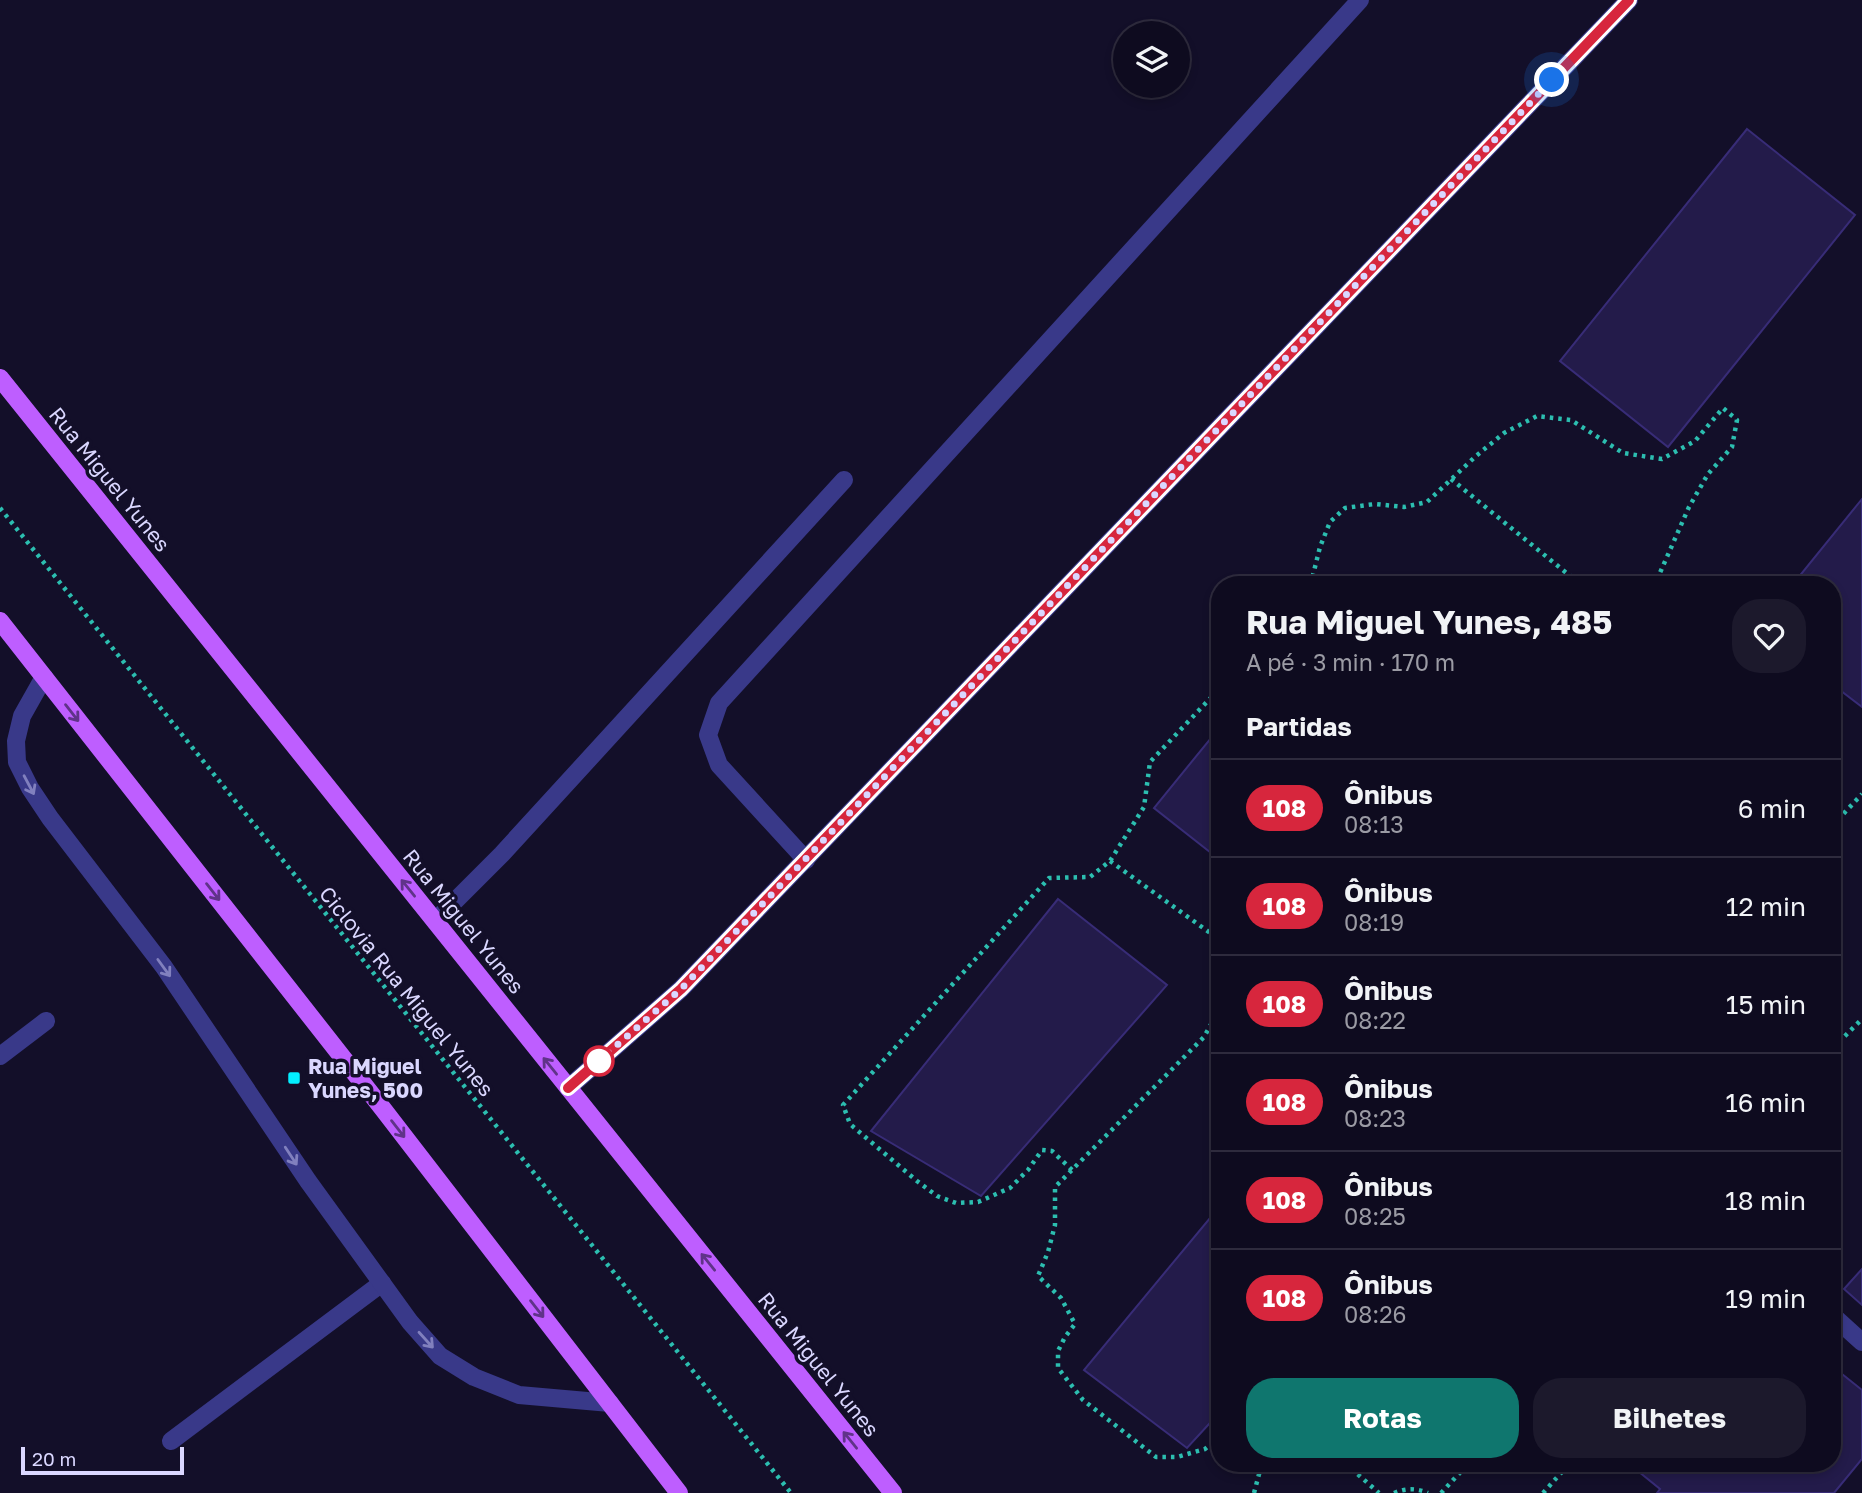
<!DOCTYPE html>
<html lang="pt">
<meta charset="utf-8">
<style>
:root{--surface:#0e0b1f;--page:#1c192c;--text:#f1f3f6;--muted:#9b9ba4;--line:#2e2b3d;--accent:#0f766e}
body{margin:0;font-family:"Golos Text",sans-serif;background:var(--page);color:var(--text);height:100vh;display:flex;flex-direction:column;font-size:26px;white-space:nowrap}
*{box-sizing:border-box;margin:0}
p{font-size:23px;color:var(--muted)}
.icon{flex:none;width:38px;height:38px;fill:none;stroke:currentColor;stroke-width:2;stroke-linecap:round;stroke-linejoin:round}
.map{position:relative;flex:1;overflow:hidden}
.details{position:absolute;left:1211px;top:576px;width:630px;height:896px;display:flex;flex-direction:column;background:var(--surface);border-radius:28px;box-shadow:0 4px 10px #0003,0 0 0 2px var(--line)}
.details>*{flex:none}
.badge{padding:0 14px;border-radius:23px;font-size:24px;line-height:46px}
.buttons{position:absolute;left:1113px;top:21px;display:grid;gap:14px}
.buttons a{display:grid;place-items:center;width:77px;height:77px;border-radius:50%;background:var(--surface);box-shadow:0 4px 10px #0003,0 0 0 2px var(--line);font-size:35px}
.scale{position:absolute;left:21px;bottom:18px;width:163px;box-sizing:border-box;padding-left:7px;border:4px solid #dad7ff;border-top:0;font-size:19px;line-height:24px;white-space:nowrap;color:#dad7ff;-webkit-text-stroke:5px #130f29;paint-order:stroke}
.you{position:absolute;width:35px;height:35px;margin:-18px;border:5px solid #fff;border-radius:50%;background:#1a73e8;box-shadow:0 0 0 10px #1a73e833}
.map>.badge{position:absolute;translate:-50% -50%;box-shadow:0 0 0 4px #fff}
h2{padding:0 35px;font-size:26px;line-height:63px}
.round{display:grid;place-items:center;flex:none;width:74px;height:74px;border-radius:28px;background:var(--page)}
.summary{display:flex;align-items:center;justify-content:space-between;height:119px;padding:0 35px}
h1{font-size:33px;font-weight:700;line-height:52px}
.button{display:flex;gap:14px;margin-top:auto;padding:14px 35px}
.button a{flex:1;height:80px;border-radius:28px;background:var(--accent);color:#fff;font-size:28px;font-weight:700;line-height:80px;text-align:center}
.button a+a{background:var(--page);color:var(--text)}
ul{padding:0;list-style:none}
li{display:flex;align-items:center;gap:21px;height:98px;padding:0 35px;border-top:2px solid var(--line)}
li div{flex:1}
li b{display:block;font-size:26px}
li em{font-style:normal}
li .badge{min-width:77px;font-weight:700;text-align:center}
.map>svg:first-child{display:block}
.building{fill:#231b4a;stroke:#382c77;stroke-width:2}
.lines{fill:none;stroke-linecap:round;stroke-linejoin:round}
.path{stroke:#2cbeb0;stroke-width:4.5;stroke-dasharray:3.5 5;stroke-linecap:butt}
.lane{stroke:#393989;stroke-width:18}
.street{stroke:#393989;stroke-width:18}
.primary{stroke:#be5eff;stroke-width:18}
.oneway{stroke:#603389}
.oneway2{stroke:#8180be}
.line-casing{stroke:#fff;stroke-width:16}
.line{stroke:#d7263d;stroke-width:10}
.walk{stroke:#dad7ff;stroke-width:7;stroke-dasharray:0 12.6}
.stop-dot{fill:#fff;stroke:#d7263d;stroke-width:3.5}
.poi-dot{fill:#03eeff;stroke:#130f29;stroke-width:2.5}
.labels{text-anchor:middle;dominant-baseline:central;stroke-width:7;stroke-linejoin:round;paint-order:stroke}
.street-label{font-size:21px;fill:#dad7ff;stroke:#130f29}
.poi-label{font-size:21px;font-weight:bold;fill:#dad7ff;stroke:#130f29;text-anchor:start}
</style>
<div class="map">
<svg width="1862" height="1493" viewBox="0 0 1862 1493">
<rect width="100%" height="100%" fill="#130f29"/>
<!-- building -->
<g class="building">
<path d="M1747,129L1855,215L1668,447L1560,361Z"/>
<path d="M1862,499V707L1832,684V584H1793Z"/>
<path d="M1220,727V860L1154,808Z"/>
<path d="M1058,899L1167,985L981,1196L871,1131Z"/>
<path d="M1220,1206V1412L1187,1448L1084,1370Z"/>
<path d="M1862,1269V1305L1844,1289Z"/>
<path d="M1832,1366L1862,1390V1459L1834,1493H1657L1660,1489L1628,1463H1832Z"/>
</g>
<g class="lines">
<!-- path -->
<g class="path">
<path d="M1451,479L1580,584"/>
<path d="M0,508L791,1493"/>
<path d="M1308,584L1313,575L1320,547L1330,522L1345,508L1375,504L1404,507L1427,502L1476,456L1504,433L1537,416L1571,420L1623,453L1662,459L1695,441L1723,408L1737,420L1732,447L1708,474L1689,507L1655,584"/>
<path d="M1832,802L1845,813"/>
<path d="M1832,826L1862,794"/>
<path d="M1110,861L1220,940"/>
<path d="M1220,1008L1204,1037L1055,1187V1225L1048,1252L1038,1276L1061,1298L1075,1324L1065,1337L1058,1351V1368L1083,1400L1156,1457H1177L1205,1449L1220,1437"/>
<path d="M1832,1047L1836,1045L1862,1019"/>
<path d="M1072,1170L1052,1151L1042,1150L1028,1170L1010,1188L978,1202L956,1203L937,1196L917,1181L850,1124L843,1105L1049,878L1090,877L1110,861L1144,807L1150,762L1220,688"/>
<path d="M1345,1463L1379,1493"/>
<path d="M1480,1463L1504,1466L1524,1463"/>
<path d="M1254,1493L1262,1463"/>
<path d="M1394,1493C1406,1488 1416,1488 1428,1493"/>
<path d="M1441,1493L1469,1463"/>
<path d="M1543,1493L1570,1463"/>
</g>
<!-- lane -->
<g class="lane">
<path d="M806,860L719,765L708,735L719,703L1360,0"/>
<path d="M435,921L502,854L844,480"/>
<path d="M0,1056L46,1021"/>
<path d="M568,1088L681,989L1629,0"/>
<path d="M1832,1315L1862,1342"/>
<path d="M171,1441L382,1283"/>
</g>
<!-- street -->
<path class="street" d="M44,677L22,716L16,741L17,762L30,788L50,818L164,967L308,1181L410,1322L440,1356L474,1377L519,1395L610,1403"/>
<!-- primary -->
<g class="primary">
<path d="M0,378L893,1493"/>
<path d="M0,621L383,1109L679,1493"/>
</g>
</g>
<!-- one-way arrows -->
<defs><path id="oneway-shaft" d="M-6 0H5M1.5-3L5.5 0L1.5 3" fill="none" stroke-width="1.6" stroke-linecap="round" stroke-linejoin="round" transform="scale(1.75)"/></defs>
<g class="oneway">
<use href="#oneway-shaft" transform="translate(72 713) rotate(52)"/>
<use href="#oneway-shaft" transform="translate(408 888) rotate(-129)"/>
<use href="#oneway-shaft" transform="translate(213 892) rotate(52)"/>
<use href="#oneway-shaft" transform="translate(550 1066) rotate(-129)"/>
<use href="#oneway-shaft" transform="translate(398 1129) rotate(52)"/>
<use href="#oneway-shaft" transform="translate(708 1262) rotate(-129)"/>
<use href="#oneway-shaft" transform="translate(537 1309) rotate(52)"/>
<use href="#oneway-shaft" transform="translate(850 1440) rotate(-129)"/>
</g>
<g class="oneway2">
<use href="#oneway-shaft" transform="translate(29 785) rotate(62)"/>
<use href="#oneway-shaft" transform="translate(164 968) rotate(54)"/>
<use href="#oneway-shaft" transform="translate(291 1156) rotate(57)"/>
<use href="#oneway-shaft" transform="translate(426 1340) rotate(48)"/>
</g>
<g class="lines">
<defs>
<path id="line" d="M568,1088L681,989L1629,0"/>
</defs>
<!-- line casing -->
<use href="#line" class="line-casing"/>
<!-- line -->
<use href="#line" class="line"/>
<!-- walk -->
<path class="walk" d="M599,1061L681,989L1552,80"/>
</g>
<!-- markers -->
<circle class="stop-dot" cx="599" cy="1061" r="14"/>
<rect class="poi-dot" x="287" y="1071" width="14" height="14" rx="3.5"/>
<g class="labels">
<!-- street labels -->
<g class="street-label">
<text transform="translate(110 479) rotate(51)">Rua Miguel Yunes</text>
<text transform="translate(464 921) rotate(51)">Rua Miguel Yunes</text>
<text transform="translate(407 991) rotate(51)">Ciclovia Rua Miguel Yunes</text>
<text transform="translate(819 1364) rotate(51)">Rua Miguel Yunes</text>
</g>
<!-- poi labels -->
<g class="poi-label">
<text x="308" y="1066">Rua Miguel<tspan x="308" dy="24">Yunes, 500</tspan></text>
</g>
</g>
</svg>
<div class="buttons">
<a><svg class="icon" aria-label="layers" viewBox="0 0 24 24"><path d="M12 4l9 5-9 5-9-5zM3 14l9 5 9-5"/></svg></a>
</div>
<div class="scale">20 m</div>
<div class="you" style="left:1552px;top:80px"></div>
<section class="details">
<div class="summary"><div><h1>Rua Miguel Yunes, 485</h1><p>A pé · 3 min · 170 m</p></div><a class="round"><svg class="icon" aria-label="heart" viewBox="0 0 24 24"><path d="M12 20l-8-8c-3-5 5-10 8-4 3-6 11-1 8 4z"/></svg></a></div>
<h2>Partidas</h2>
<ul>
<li><span class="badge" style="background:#d7263d;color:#fff">108</span><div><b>Ônibus</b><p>08:13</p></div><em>6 min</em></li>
<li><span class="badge" style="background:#d7263d;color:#fff">108</span><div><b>Ônibus</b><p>08:19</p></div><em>12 min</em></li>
<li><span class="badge" style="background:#d7263d;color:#fff">108</span><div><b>Ônibus</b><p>08:22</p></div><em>15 min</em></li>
<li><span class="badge" style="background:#d7263d;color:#fff">108</span><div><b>Ônibus</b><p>08:23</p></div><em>16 min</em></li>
<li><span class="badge" style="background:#d7263d;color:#fff">108</span><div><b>Ônibus</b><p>08:25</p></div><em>18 min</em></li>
<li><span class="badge" style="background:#d7263d;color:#fff">108</span><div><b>Ônibus</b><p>08:26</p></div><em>19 min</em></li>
</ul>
<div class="button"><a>Rotas</a><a>Bilhetes</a></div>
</section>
</div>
